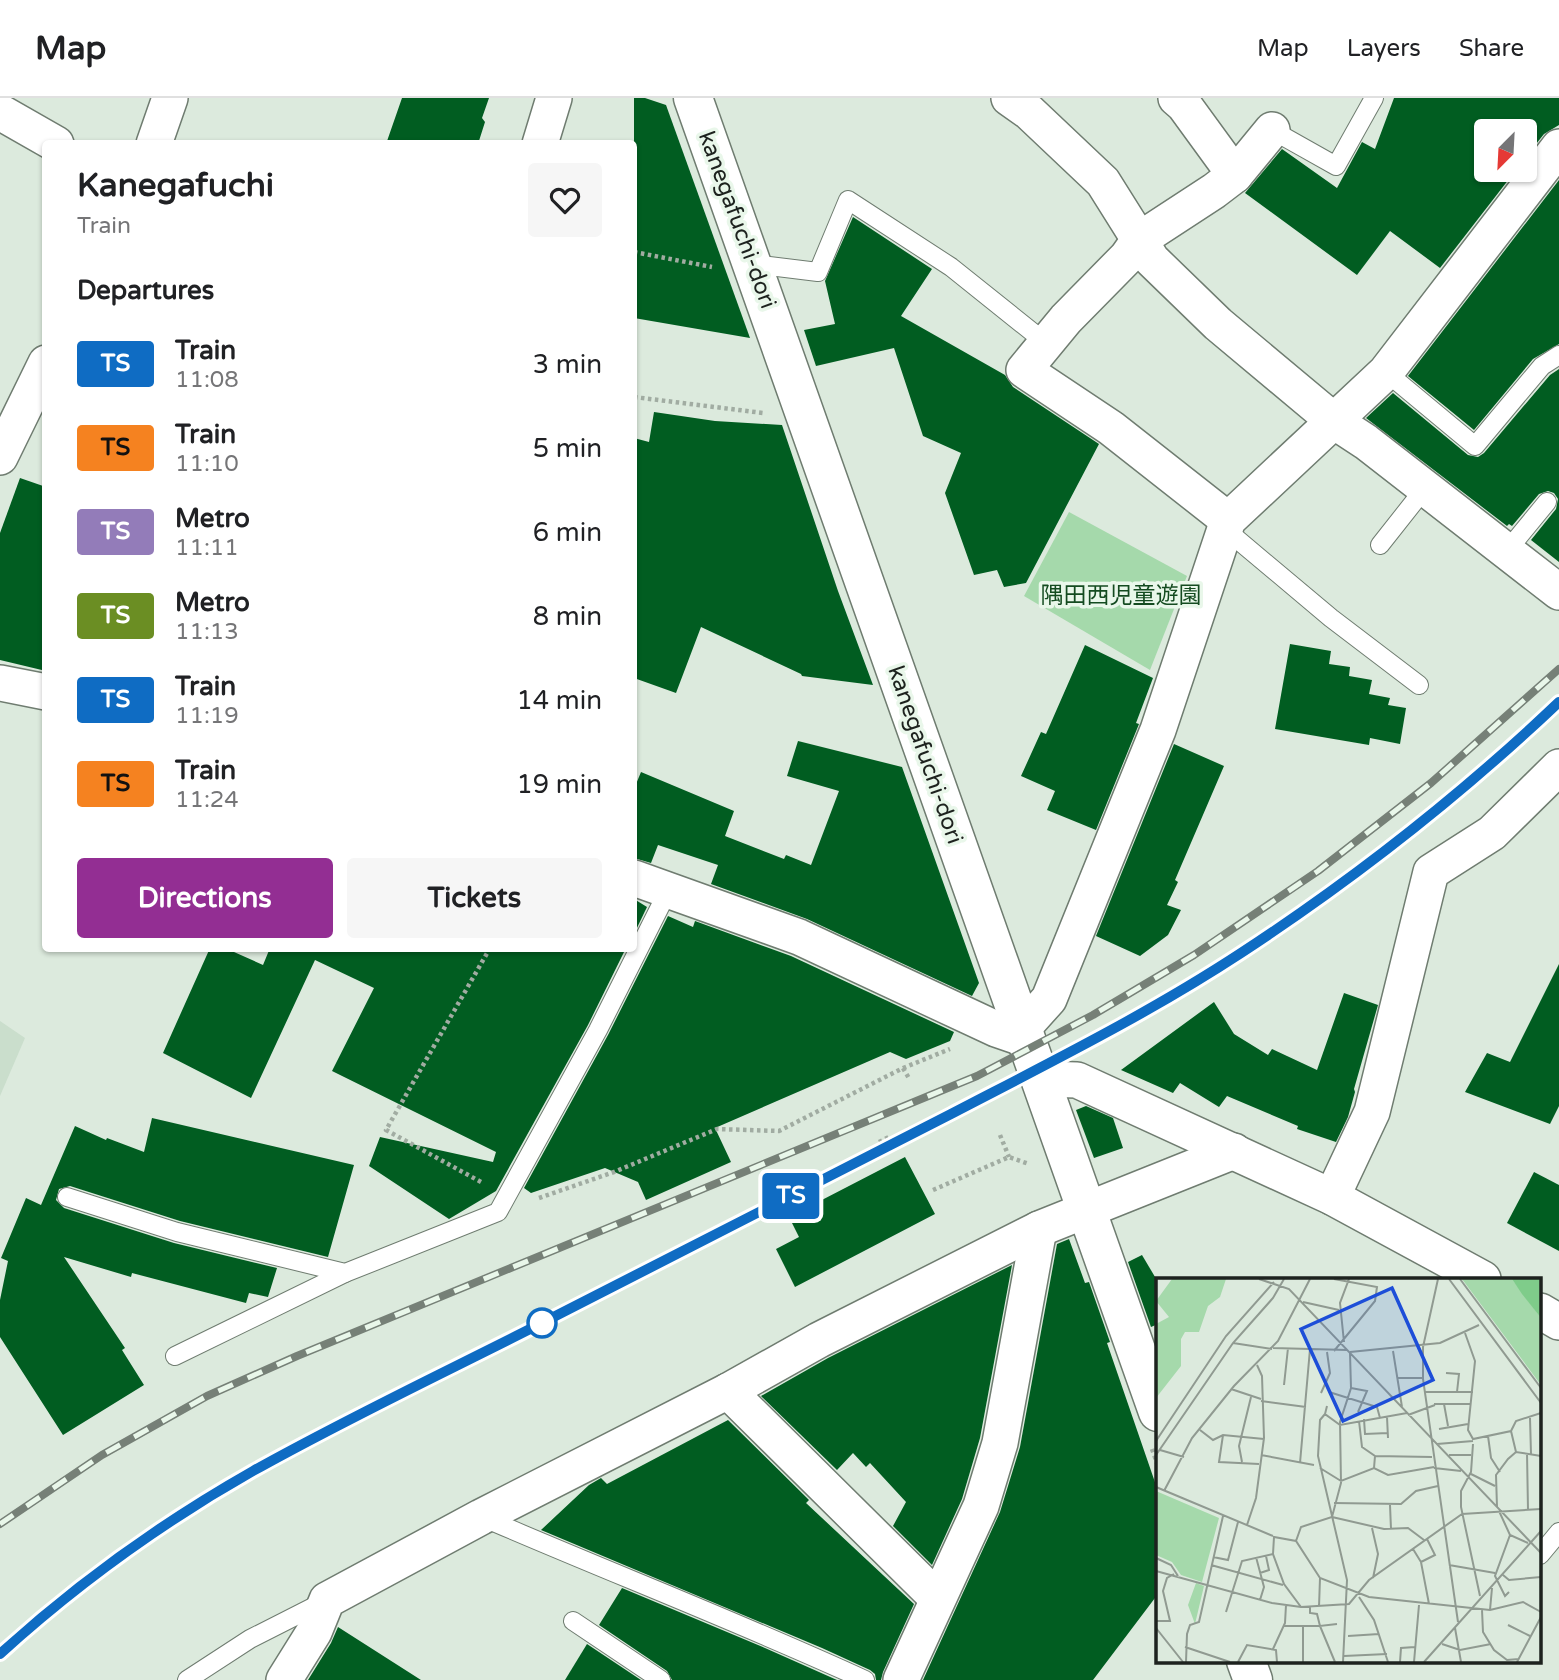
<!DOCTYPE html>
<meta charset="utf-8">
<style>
:root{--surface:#fff;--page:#f6f6f6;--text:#202124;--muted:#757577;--line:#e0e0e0;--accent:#932e93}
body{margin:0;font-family:"Varela Round","Noto Sans JP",sans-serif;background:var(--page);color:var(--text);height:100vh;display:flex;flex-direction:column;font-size:26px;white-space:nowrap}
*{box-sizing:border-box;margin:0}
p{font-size:23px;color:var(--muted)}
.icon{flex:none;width:38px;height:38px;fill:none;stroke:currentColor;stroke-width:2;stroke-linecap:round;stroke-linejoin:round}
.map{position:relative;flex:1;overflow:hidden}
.panel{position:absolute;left:42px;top:42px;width:595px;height:812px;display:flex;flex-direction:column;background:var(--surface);border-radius:7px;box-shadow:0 2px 5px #0004}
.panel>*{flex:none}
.badge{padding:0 14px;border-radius:5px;font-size:24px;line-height:46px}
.needle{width:46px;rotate:204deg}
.controls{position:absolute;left:1474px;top:21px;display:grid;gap:14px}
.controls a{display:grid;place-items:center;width:63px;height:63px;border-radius:7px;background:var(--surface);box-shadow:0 2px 5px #0004;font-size:35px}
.map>.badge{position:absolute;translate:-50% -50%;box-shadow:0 0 0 4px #fff}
h2{padding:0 35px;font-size:26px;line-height:63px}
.round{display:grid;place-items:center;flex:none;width:74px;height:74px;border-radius:7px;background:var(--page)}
.overview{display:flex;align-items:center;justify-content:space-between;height:119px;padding:0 35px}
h1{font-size:33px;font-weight:800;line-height:52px}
.action{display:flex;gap:14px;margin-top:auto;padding:14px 35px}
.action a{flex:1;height:80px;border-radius:7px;background:var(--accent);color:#fff;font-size:28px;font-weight:800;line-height:80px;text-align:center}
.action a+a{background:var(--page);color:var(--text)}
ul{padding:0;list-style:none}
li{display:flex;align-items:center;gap:21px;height:84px;padding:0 35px}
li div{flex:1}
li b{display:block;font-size:26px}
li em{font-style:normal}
li .badge{min-width:77px;font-weight:700;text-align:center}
header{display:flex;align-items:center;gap:42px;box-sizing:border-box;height:98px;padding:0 35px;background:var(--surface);border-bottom:2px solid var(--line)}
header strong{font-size:33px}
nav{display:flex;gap:38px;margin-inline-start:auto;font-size:24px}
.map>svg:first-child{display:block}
.built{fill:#cadecc}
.green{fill:#a5d9ab}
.building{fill:#015d21}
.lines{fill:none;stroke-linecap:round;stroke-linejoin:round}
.lane-casing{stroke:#6f7c70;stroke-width:20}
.street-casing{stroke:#6f7c70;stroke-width:38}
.secondary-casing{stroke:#6f7c70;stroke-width:41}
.path{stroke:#a1aca2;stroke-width:4.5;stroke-dasharray:3.5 3.5;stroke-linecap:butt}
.lane{stroke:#fff;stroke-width:18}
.street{stroke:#fff;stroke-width:35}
.secondary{stroke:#fff;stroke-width:38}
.rail-casing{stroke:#768077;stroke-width:8}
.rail{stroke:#e9f7ea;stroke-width:5;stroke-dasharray:16;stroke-linecap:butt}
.line-casing{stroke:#fff;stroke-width:16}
.line{stroke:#0f6cc3;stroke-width:10}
.stop-dot{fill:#fff;stroke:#0f6cc3;stroke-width:3.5}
.labels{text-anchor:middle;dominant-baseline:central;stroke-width:7;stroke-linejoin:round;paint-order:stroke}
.street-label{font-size:23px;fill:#1d221e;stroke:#e9f7ea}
.park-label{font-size:23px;fill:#144b20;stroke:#e9f7ea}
.inset-road{fill:none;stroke:#909a91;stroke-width:2}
.view{fill:#1d4ed8;fill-opacity:0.15;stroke:#1d4ed8;stroke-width:3.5}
.inset-edge{fill:none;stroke:#1d221e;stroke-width:3.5}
</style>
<header>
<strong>Map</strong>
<nav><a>Map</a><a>Layers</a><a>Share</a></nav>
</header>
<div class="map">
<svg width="1559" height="1582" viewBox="0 0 1559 1582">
<rect width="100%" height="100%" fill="#dceadd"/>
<!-- built -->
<path class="built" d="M0,923L25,940L0,998Z"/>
<!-- green -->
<path class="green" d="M1069,414L1187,478L1150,572L1024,498Z"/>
<!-- building -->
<g class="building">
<path d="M402,0H489L482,20L485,24L478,46H386Z"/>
<path d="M634,0H645L666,7L750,240L634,220Z"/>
<path d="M1394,0H1559V27L1544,36L1524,61V33H1486V72H1516L1440,170L1390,133L1357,177L1245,95L1282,51L1337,90L1362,44L1375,51Z"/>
<path d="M1559,82V246L1533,261L1474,332L1408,278Z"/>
<path d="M853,119L932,171L901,218L1005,277L1013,289L1099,346L1026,485L1004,489L997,472L974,477L945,395L961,355L923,338L894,250L816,268L804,232L835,226L825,183Z"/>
<path d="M1559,271V464L1531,442L1556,411L1558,401L1554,395L1548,393L1539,396L1512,428L1509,426L1507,428L1366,320L1393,295L1468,357L1478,359L1484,355L1550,277Z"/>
<path d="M654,314L715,323L782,327L838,493L873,587L802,578L801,576L701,529L676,595L634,580V340L649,344Z"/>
<path d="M20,380L46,389V573L0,562V435Z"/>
<path d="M1290,546L1331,553L1329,566L1350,569L1349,578L1372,582L1369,596L1390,600L1388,607L1406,610L1400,646L1370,640L1369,647L1275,631Z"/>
<path d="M1085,547L1153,580L1136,625L1139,626L1096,732L1047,712L1055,693L1021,678L1041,634L1046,636Z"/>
<path d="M798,643L902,669L979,885L972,898L807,821L711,786L718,767L658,747L651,765L634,760V691L641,674L734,713L725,738L784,761L786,757L811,767L839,693L787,678Z"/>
<path d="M1174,646L1224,668L1175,782L1178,784L1167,807L1181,812L1168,837L1140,858L1096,838Z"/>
<path d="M634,801L647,809L634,836Z"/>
<path d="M668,818L693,829L695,823L791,858L954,934L950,943L906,961L890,954L715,1030L731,1064L646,1102L638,1084L605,1070L531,1095L524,1090L608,937Z"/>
<path d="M210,850H225L263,867L270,850H626L588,927L496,1093L449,1121L369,1068L380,1039L493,1064L496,1054L332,973L374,890L315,862L251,1000L163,955Z"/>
<path d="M1559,866V1008L1550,1026L1465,994L1487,955L1510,964Z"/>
<path d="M1344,895L1378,907L1354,991L1355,994L1348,1019L1336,1044L1297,1031L1298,1028L1227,998L1219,1009L1180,985L1173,995L1121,972L1214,904L1234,936L1268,957L1272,951L1317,972Z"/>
<path d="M1086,1008L1113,1020L1123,1050L1094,1060L1076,1012Z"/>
<path d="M152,1020L354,1067L328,1159L180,1123L70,1088L59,1091L56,1102L64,1110L174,1145L277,1170L268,1199L249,1195L246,1205L132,1175L131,1179L64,1159L125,1250L122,1252L144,1287L63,1337L0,1239V1202L8,1163L1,1160L26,1100L41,1107L75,1028L106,1042L107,1040L144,1054Z"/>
<path d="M905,1059L935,1116L795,1189L776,1151L799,1139L789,1119Z"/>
<path d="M1534,1074L1559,1087V1153L1507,1125Z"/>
<path d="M1069,1141L1085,1185L1089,1184L1110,1244L1107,1245L1158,1393V1496L1093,1582H923L1000,1414L1020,1349L1057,1146Z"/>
<path d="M1142,1157L1158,1184V1226L1151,1229L1128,1164Z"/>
<path d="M1012,1167L980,1340L962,1401L932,1467L893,1428L906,1404L870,1365L866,1369L853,1355L837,1372L761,1298L828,1260Z"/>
<path d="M728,1322L809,1402L806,1405L914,1506L883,1574L881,1582H876L875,1576L870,1572L822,1550L541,1432L589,1387L601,1380L607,1386Z"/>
<path d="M622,1490L765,1550L837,1582H672L667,1573L599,1527Z"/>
<path d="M338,1529L421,1582H308L331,1545Z"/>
<path d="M587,1546L641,1582H565Z"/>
</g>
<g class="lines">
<defs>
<g id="lane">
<path d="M1272,32L1336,68L1374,0"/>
<path d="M753,166L818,174L848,102L951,169L1046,245"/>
<path d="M1386,274L1475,348L1542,268L1559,257"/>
<path d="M1225,431L1331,520L1419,587"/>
<path d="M1380,447L1425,390"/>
<path d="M1506,454L1547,404"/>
<path d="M67,1099L177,1134L345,1175L498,1114L598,932L668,793"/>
<path d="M175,1258L345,1175"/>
<path d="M482,1419C609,1474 739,1524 865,1582"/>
<path d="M1540,1457L1559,1434"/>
<path d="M573,1523L661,1582"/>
<path d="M187,1582L250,1541L323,1504"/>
</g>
<g id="street">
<path d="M1009,0L1029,14L1103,84L1152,162L1218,226L1334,323L1366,344L1559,494"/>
<path d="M1176,0L1184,7L1235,77"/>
<path d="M0,14L56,46"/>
<path d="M154,46L170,0"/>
<path d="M540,46L554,0"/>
<path d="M0,359L46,265"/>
<path d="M1228,422L1111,330L1024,272L1066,221L1127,159L1139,142L1214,93L1235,77L1272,32"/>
<path d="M0,585L46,594"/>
<path d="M634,780L799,839L996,931L1025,941"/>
<path d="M1022,931L1049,901L1158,632L1228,422L1386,274L1559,49"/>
<path d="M1040,981L1077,982L1332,1099L1483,1181"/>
<path d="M1332,1099L1372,1014L1431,774L1492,735L1559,669"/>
<path d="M1540,1213L1559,1224"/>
<path d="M728,1293L937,1500"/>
<path d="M284,1582L314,1534L327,1502L481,1419L728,1293L819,1242L1039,1131L1234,1053"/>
<path d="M901,1582L981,1408L1000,1345L1039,1131"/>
</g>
<g id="secondary">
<path d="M693,0L1158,1314"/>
<path d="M1246,1563L1253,1582"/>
</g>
</defs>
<!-- lane casing -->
<use href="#lane" class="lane-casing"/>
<!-- street casing -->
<use href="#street" class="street-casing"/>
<!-- secondary casing -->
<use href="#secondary" class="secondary-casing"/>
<!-- path -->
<g class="path">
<path d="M634,154L712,169"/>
<path d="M634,299L763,315"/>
<path d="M903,970L910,982"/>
<path d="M1000,1037L1009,1059"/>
<path d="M879,1044L891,1038"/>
<path d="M481,1084L386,1032L490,850"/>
<path d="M933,1092L1009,1059L1029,1066"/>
<path d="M539,1100L614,1074L717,1031L779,1033L903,970L950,951"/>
<path d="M1152,1351L1158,1368"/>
</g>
<!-- lane -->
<use href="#lane" class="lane"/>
<!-- street -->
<use href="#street" class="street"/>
<!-- secondary -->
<use href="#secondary" class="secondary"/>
<defs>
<g id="rail">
<path d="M0,1426L102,1357L207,1298L297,1258L977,978L1093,917L1194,857L1318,773L1431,685L1559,571"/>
<path d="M0,1556C77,1486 163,1424 253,1373C342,1323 434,1280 524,1234C663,1163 803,1092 943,1020C1044,968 1146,917 1241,855C1354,781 1461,697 1559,604"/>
</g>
</defs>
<!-- rail casing -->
<use href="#rail" class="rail-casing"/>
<!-- rail -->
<use href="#rail" class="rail"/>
</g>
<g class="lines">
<defs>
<path id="line" d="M0,1556C77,1486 163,1424 253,1373C344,1322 439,1277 532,1230C672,1159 812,1088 951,1016C1049,965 1148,916 1241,855C1354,781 1461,697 1559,604"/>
</defs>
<!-- line casing -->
<use href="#line" class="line-casing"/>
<!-- line -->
<use href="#line" class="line"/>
</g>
<!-- markers -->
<circle class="stop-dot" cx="542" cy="1225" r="14"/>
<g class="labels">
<!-- street labels -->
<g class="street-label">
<text transform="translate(737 122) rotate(70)">kanegafuchi-dori</text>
<text transform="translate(925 657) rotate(71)">kanegafuchi-dori</text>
</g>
<!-- park labels -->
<g class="park-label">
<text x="1121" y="498">隅田西児童遊園</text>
</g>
</g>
<!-- overview -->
<g transform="translate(1156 1180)">
<rect width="385" height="385" fill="#dceadd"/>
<path d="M16,1H70L64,19L52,28L43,54H29L25,61V88L0,120V46L13,39L0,23ZM306,1H356L385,40V107ZM0,213L63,240L46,304L25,297L16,284L0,277ZM40,305L48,308L39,346L32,327Z" fill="#a5d9ab"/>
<path d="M356,1H385V40L366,16Z" fill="#7fcc8a"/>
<path class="inset-road" d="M103,1L133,11L385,275M178,1L221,9L219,23L178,73M282,1L267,69V101L302,344M293,1L385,125M304,1L385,110M147,24L183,32M309,55L319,83L312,152L317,161L355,153L360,143L385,135M188,64L184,25L193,1M77,65L116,71M117,70L191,72M237,73L246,129M194,74L284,65L323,47M290,95L303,96L301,114M241,100H267M128,107L132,70M195,110L211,113L202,134M75,111L105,121M173,114L221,129L224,140M268,114H317M165,115L174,95L171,74M105,123L150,129M278,126H314M288,126L292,148M171,128L169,136L184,147L251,135M169,136L164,142L162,178L191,302L187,384M252,137L279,127M231,139L232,160M374,140L375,176M208,141L209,156L232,155M203,143L206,169L219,178L218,190M283,151L312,146M44,152L57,162L67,157L108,161M355,153L360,174M67,157L63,184L103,186M332,158L335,180L344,194M0,163L70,58L118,4M281,166L317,163M317,166L315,194L305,213V229L324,318M4,172L28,179M371,175L372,232M0,177L77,65L117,20L128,1M105,177L158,187M293,177H315M219,178L276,179M86,184L83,168L95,119M144,185L154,71M164,190L185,203L218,190L232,197L278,189M278,190L305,193M315,196L339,208M0,209L117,258M8,213L36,160L78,108L122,63L154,1M178,225L245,226L260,213L282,208M234,227L235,251M341,229L340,197L352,181L360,174L385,178M343,233L354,257L372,265M306,236L385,231M176,239L228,251L252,250L268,262M91,247L100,220L108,160L106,98L101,87M216,250L222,276L217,300M140,263L145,249L176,239L185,205L184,144L195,110L194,75M257,271L265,284L273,326M57,279L72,282L82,244M100,279L108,309L104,322M0,280L15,287L22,298M265,284L279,277L271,261M55,287L127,307M293,287L339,295M0,293L116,325L145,329L193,326L213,302L306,236M104,295L113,292L110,278M347,297L353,302L385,299M353,314L349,318L339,298L354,257M203,319L218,342L232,384M145,329L128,306L117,276L118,259L140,263L164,300L213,319L334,332L367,324L385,334M154,329V335L161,336L164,348L181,346M163,329L164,300M326,332L327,354L338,372L351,382L363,381M334,332L336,310M70,334L86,283L117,276M0,343H14L7,313L11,300L18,296M352,347L374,358M127,348H164L179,384M147,349V384M0,350L27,384M299,350L305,384M192,358L223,356M286,366L304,372L335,366M29,369L74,384M117,371L129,345L130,327M188,378L231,376M30,384L31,356L34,347L43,344L67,238M82,384L91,367L120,372L121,384M244,384L245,370L259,369M258,384L263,327M268,384L385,253M361,384L385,339"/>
<path class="view" d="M236,10L277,102L187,143L145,51Z"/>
<rect width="385" height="385" class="inset-edge"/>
</g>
</svg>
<div class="controls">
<a><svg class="needle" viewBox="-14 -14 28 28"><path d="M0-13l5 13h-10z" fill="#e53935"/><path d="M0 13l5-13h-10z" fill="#757577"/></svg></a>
</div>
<b class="badge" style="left:791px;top:1098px;background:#0f6cc3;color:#fff">TS</b>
<section class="panel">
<div class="overview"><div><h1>Kanegafuchi</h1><p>Train</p></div><a class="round"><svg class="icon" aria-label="heart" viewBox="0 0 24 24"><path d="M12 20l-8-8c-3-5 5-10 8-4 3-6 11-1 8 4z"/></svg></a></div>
<h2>Departures</h2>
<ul>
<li><span class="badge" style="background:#0f6cc3;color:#fff">TS</span><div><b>Train</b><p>11:08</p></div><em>3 min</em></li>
<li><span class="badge" style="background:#f58220;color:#111">TS</span><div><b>Train</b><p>11:10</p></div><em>5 min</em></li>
<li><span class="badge" style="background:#937cb9;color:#fff">TS</span><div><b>Metro</b><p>11:11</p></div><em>6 min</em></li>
<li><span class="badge" style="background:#6b8e23;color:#fff">TS</span><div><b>Metro</b><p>11:13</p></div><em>8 min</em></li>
<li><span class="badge" style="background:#0f6cc3;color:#fff">TS</span><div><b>Train</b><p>11:19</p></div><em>14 min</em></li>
<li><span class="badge" style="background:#f58220;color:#111">TS</span><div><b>Train</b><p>11:24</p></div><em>19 min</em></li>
</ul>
<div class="action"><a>Directions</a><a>Tickets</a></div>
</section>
</div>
